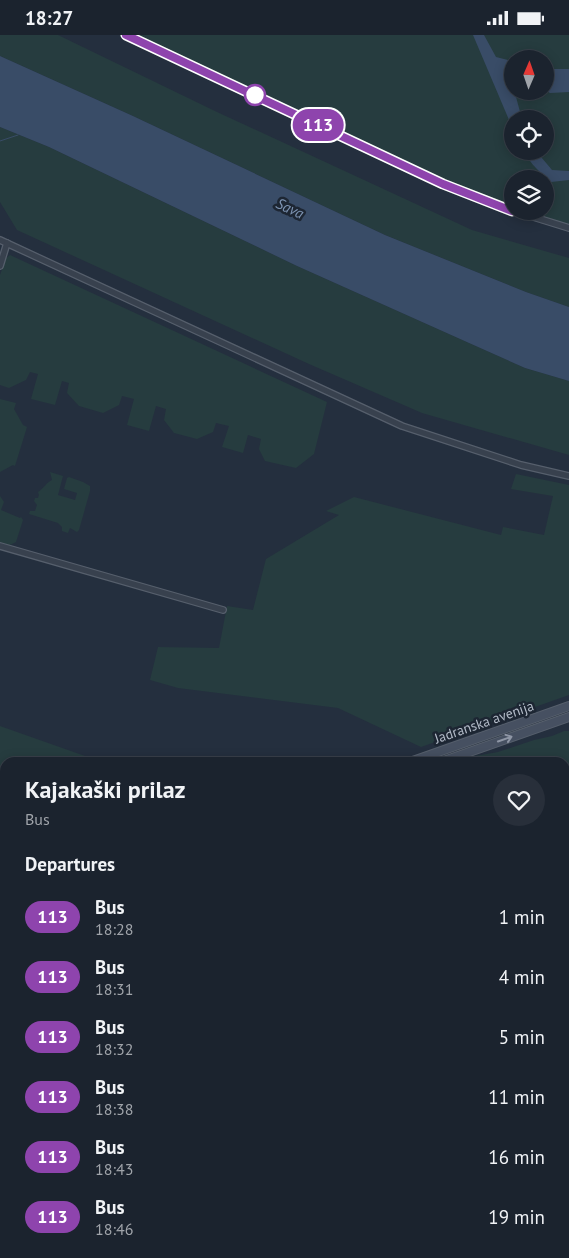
<!DOCTYPE html>
<meta charset="utf-8">
<style>
:root{--surface:#1b232e;--page:#282f3a;--text:#f1f3f6;--muted:#a0a4aa;--line:#39404a}
body{margin:0;font-family:"PT Sans",sans-serif;background:var(--page);color:var(--text);height:100vh;display:flex;flex-direction:column;font-size:19px;white-space:nowrap}
*{box-sizing:border-box;margin:0}
p{font-size:16px;color:var(--muted)}
.icon{flex:none;width:28px;height:28px;fill:none;stroke:currentColor;stroke-width:2;stroke-linecap:round;stroke-linejoin:round}
.map{position:relative;flex:1;overflow:hidden}
.side{position:absolute;left:0px;top:722px;width:570px;height:501px;display:flex;flex-direction:column;background:var(--surface);border-radius:15px 15px 0 0;box-shadow:0 2px 12px #0003,0 0 0 1px var(--line)}
.side>*{flex:none}
.badge{padding:0 10px;border-radius:16px;font-size:18px;line-height:32px}
.needle{width:32px;rotate:2deg}
.buttons{position:absolute;left:504px;top:15px;display:grid;gap:10px}
.buttons a{display:grid;place-items:center;width:50px;height:50px;border-radius:50%;background:var(--surface);box-shadow:0 2px 12px #0003,0 0 0 1px var(--line);font-size:25px}
.map>.badge{position:absolute;translate:-50% -50%;box-shadow:0 0 0 2px #fff}
h2{padding:0 25px;font-size:19px;line-height:45px}
.round{display:grid;place-items:center;flex:none;width:52px;height:52px;border-radius:26px;background:var(--page)}
.overview{display:flex;align-items:center;justify-content:space-between;height:85px;padding:0 25px}
h1{font-size:24px;font-weight:700;line-height:38px}
ul{padding:0;list-style:none}
li{display:flex;align-items:center;gap:15px;height:60px;padding:0 25px}
li div{flex:1}
li b{display:block;font-size:19px}
li em{font-style:normal}
li .badge{min-width:55px;font-weight:700;text-align:center}
.status{display:flex;justify-content:space-between;align-items:center;height:35px;padding:0 25px;background:var(--surface);direction:ltr}
.status svg{height:14px;fill:currentColor}
.map>svg:first-child{display:block}
.green{fill:#263c3f;fill-rule:evenodd}
.water{fill:#394c67}
.lines{fill:none;stroke-linecap:round;stroke-linejoin:round}
.stream{stroke:#394c67;stroke-width:1}
.street-casing{stroke:#565f6c;stroke-width:8}
.secondary-casing{stroke:#565f6c;stroke-width:10}
.street{stroke:#38414e;stroke-width:5.5}
.secondary{stroke:#465061;stroke-width:8}
.oneway{stroke:#8e96a5}
.line-casing{stroke:#fff;stroke-width:11}
.line{stroke:#8e44ad;stroke-width:8}
.stop-dot{fill:#fff;stroke:#8e44ad;stroke-width:2.5}
.labels{text-anchor:middle;dominant-baseline:central;stroke-width:5;stroke-linejoin:round;paint-order:stroke}
.street-label{font-size:14px;fill:#b4bcc9;stroke:#1d2633}
.water-label{font-size:15px;font-style:italic;fill:#7c92b1;stroke:#1d2633}
</style>
<div class="status"><b>18:27</b><svg viewBox="0 0 49 12"><path d="M0 12V9h3v3zM5 12V6h3v6zM10 12V3h3v9zM15 12V0h3v12zM26 1h20v11H26zM47 4h2v5h-2z"/></svg></div>
<div class="map">
<svg width="569" height="1223" viewBox="0 0 569 1223">
<rect width="100%" height="100%" fill="#242f3e"/>
<!-- green -->
<g class="green">
<path d="M0,0H58L217,77L472,195L569,223V272L526,257L385,200L133,81L0,21Z"/>
<path d="M121,0H569V195L499,174L444,152ZM512,24H545V56H512ZM512,84H545V116H512ZM512,144H545V176H512Z"/>
<path d="M0,92L49,112L297,231L469,308L525,333L569,346V420L422,378L309,329L17,195L0,167Z"/>
<path d="M10,220L327,367L314,419L296,433L265,426L259,414L261,404L248,400L243,418L222,412L229,391L216,388L213,397L197,404L174,398L164,385L166,374L156,371L149,396L127,390L134,364L122,361L119,370L103,378L79,371L67,358L69,348L62,346L55,370L31,364L38,339L30,337L26,345L9,353L0,350V240L6,223Z"/>
<path d="M0,364L16,368L14,374L23,390L27,392L15,431L13,430L0,437Z"/>
<path d="M50,437L63,441L58,460L75,465L77,458L64,454L67,443L69,442L83,447L90,451V456L79,495L77,497L70,493L68,498L62,496V492L58,488L29,479L30,476H35L37,470L34,466L35,463H38L39,460L38,457C44,453 46,448 52,445Z"/>
<path d="M516,439L569,450V660L421,712L338,673L178,653L150,645L158,612L219,613L227,571L253,575L266,524L339,480L326,476L354,462L501,500L503,492L544,500L553,461L511,454Z"/>
<path d="M0,461L4,467L1,475L20,483L21,482L23,485L16,507L8,511L0,509Z"/>
<path d="M0,691L102,727L5,728V877L0,879Z"/>
<path d="M564,696H569V765L565,766V728L457,727L475,721L498,717L534,705L552,701Z"/>
<path d="M569,831V887L565,889V832Z"/>
</g>
<!-- water -->
<g class="water">
<path d="M473,0H484L496,22L512,26V56H521L516,62L522,84H512V92Z"/>
<path d="M0,21L133,81L385,200L526,257L569,272V346L525,333L469,308L297,231L49,112L0,92Z"/>
<path d="M545,34H569V57L550,58L545,55Z"/>
<path d="M524,116H536L552,135L569,136V145L551,147C541,138 530,129 524,116Z"/>
</g>
<g class="lines">
<!-- stream -->
<path class="stream" d="M0,106L18,100"/>
<defs>
<g id="street">
<path d="M126,0L443,149L512,176"/>
<path d="M514,176L569,193"/>
<path d="M0,205L402,391L521,430L569,441"/>
<path d="M0,231L7,208"/>
<path d="M0,511L223,575"/>
<path d="M565,779L569,778"/>
<path d="M0,956L5,954"/>
<path d="M565,1011L569,1010"/>
<path d="M0,1123L5,1126"/>
<path d="M565,1135H569"/>
<path d="M565,1188L569,1194"/>
<path d="M0,1205L5,1208"/>
<path d="M565,1212L569,1210"/>
<path d="M206,1219L208,1223"/>
<path d="M387,1219L389,1223"/>
<path d="M487,1219L490,1221L496,1219"/>
<path d="M79,1223L83,1219"/>
<path d="M351,1223L355,1219"/>
<path d="M461,1223L469,1219"/>
<path d="M543,1223L551,1219"/>
</g>
<g id="secondary">
<path d="M407,728L569,671"/>
<path d="M438,728L569,682"/>
<path d="M565,893L569,891"/>
<path d="M0,895L5,893"/>
<path d="M0,906L5,903"/>
<path d="M0,1033L5,1031"/>
</g>
</defs>
<!-- street casing -->
<use href="#street" class="street-casing"/>
<!-- secondary casing -->
<use href="#secondary" class="secondary-casing"/>
<!-- street -->
<use href="#street" class="street"/>
<!-- secondary -->
<use href="#secondary" class="secondary"/>
</g>
<!-- one-way arrows -->
<defs><path id="oneway-shaft" d="M-6 0H5M1.5-3L5.5 0L1.5 3" fill="none" stroke-width="1.6" stroke-linecap="round" stroke-linejoin="round" transform="scale(1.25)"/></defs>
<use class="oneway" href="#oneway-shaft" transform="translate(505 704) rotate(-19)"/>
<g class="lines">
<defs>
<path id="line" d="M126,0L443,149L512,176"/>
</defs>
<!-- line casing -->
<use href="#line" class="line-casing"/>
<!-- line -->
<use href="#line" class="line"/>
</g>
<!-- markers -->
<circle class="stop-dot" cx="255" cy="60" r="10"/>
<g class="labels">
<!-- street labels -->
<g class="street-label">
<text transform="translate(484 687) rotate(-19)">Jadranska avenija</text>
</g>
<!-- water labels -->
<g class="water-label">
<text transform="translate(290 173) rotate(25)">Sava</text>
</g>
</g>
</svg>
<div class="buttons">
<a><svg class="needle" viewBox="-14 -14 28 28"><path d="M0-13l5 13h-10z" fill="#e53935"/><path d="M0 13l5-13h-10z" fill="#a0a4aa"/></svg></a>
<a><svg class="icon" aria-label="locate" viewBox="0 0 24 24"><circle cx="12" cy="12" r="6"/><path d="M12 2v4M12 18v4M2 12h4M18 12h4"/></svg></a>
<a><svg class="icon" aria-label="layers" viewBox="0 0 24 24"><path d="M12 4l9 5-9 5-9-5zM3 14l9 5 9-5"/></svg></a>
</div>
<b class="badge" style="left:318px;top:90px;background:#8e44ad;color:#fff">113</b>
<section class="side">
<div class="overview"><div><h1>Kajakaški prilaz</h1><p>Bus</p></div><a class="round"><svg class="icon" aria-label="heart" viewBox="0 0 24 24"><path d="M12 20l-8-8c-3-5 5-10 8-4 3-6 11-1 8 4z"/></svg></a></div>
<h2>Departures</h2>
<ul>
<li><span class="badge" style="background:#8e44ad;color:#fff">113</span><div><b>Bus</b><p>18:28</p></div><em>1 min</em></li>
<li><span class="badge" style="background:#8e44ad;color:#fff">113</span><div><b>Bus</b><p>18:31</p></div><em>4 min</em></li>
<li><span class="badge" style="background:#8e44ad;color:#fff">113</span><div><b>Bus</b><p>18:32</p></div><em>5 min</em></li>
<li><span class="badge" style="background:#8e44ad;color:#fff">113</span><div><b>Bus</b><p>18:38</p></div><em>11 min</em></li>
<li><span class="badge" style="background:#8e44ad;color:#fff">113</span><div><b>Bus</b><p>18:43</p></div><em>16 min</em></li>
<li><span class="badge" style="background:#8e44ad;color:#fff">113</span><div><b>Bus</b><p>18:46</p></div><em>19 min</em></li>
</ul>
</section>
</div>
